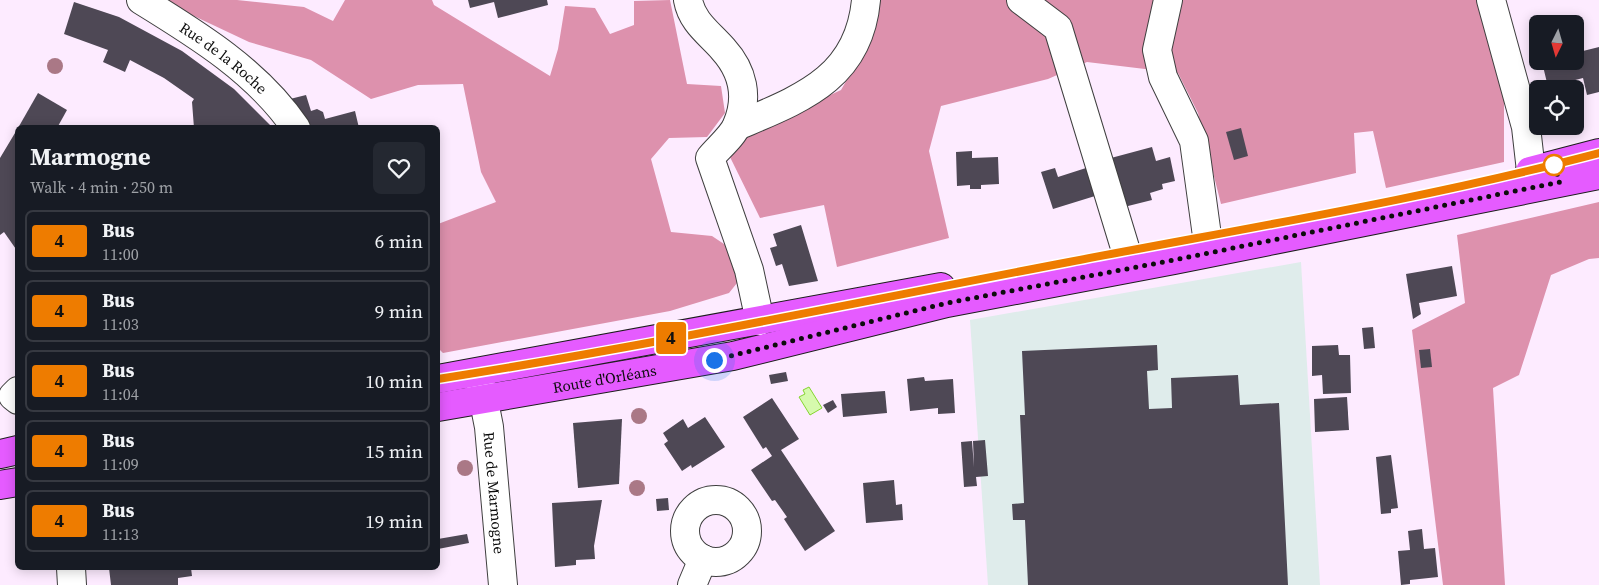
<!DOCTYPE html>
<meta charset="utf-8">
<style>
:root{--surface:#171b24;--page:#242831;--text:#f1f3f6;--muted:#9ea1a6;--line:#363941}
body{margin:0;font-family:"Source Serif 4",serif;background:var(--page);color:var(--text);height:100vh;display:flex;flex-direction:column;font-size:19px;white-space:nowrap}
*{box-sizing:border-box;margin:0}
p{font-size:16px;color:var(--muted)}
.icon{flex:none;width:28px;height:28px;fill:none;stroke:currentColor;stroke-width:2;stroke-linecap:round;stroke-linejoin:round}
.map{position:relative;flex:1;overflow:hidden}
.panel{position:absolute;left:15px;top:125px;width:425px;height:445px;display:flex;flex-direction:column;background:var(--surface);border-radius:8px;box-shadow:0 2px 12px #0003}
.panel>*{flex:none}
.badge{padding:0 10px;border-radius:4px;font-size:18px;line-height:32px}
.needle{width:32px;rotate:185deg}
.buttons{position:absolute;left:1529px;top:15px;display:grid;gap:10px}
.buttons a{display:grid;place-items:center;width:55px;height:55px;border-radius:8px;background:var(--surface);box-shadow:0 2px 12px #0003;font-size:25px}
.you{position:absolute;width:25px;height:25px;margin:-12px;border:4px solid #fff;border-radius:50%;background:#1a73e8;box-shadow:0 0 0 8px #1a73e833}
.map>.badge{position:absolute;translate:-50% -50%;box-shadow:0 0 0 2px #fff}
.round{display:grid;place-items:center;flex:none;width:52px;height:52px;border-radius:8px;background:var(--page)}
.head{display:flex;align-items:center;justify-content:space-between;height:85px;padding:0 15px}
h1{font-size:24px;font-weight:700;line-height:38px}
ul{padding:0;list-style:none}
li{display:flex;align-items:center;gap:15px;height:62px;margin:0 10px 8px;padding:0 5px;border:2px solid var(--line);border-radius:8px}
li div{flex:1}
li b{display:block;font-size:19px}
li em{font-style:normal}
li .badge{min-width:55px;font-weight:700;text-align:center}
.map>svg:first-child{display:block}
.industrial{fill:#dfeceb}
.forest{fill:#dd91ad}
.water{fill:#d6faad;stroke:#84d52f}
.building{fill:#4e4855}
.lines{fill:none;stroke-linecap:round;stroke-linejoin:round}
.minor-casing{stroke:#3f3f3f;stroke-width:30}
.major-casing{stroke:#1d1d1d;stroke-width:30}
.minor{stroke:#fff;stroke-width:28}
.major{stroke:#e55bff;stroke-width:28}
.tree{fill:#aa7886}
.line-casing{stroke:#fff;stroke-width:11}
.line{stroke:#ee7c00;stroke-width:8}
.walk{stroke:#0c0c0c;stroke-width:5;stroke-dasharray:0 9}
.stop-dot{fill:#fff;stroke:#ee7c00;stroke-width:2.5}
.labels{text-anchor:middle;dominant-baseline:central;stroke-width:5;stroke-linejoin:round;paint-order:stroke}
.street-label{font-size:15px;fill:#0c0c0c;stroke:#fff}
</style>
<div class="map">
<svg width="1599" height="585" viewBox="0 0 1599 585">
<rect width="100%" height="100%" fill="#fdebff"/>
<!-- industrial -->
<path class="industrial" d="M1301,262L1320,585H988L970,320Z"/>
<!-- forest -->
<g class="forest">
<path d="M160,0H237L304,7L333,21L345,0H432L434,5L550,76L558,49L565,6L595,8L610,34L634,25V1L670,0L687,84L721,86L725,113L707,137L669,138L651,159L671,232L712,236L733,250L741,278L729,293L670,311L443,353L438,348V224L496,202L481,172L463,84L418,85L371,99L311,60L249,42Z"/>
<path d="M878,0H1482L1504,93V162L1386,188L1373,131L1354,133L1356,173L1221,204L1198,113L1178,73L1087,62L1048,79L941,106L929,151L949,238L837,267L824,205L760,218L730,157L751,132L841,90L872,36Z"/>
<path d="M1599,202V258L1589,259L1551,275L1519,375L1493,388L1505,585H1443L1412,330L1465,303L1457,235Z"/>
</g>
<!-- water -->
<path class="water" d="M809,387L822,408L810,415L799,397L805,394L803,390Z"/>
<!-- building -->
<g class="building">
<path d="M468,0H547L548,5L498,18L494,2L470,8Z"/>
<path d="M74,2L119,17L182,51L234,89L273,128H194L192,102L194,99L164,78L130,60L125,72L103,62L108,50L64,34Z"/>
<path d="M1599,47V92L1587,95L1583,78L1548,87L1542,62L1575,61V53Z"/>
<path d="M38,93L67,110L57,128H18Z"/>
<path d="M306,95L311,111L317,109L323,112L325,119L355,111L359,128H312L290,99Z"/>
<path d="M18,128V252L4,232L0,235V158Z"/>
<path d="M1241,128L1248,156L1234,160L1226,132Z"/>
<path d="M1152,147L1156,161L1170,157L1175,181L1162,184L1163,189L1150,193L1152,200L1124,207L1111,158Z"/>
<path d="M972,151V158L998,157L999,184L981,185V189H970V185L957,186L956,152Z"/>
<path d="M1055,168L1058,177L1086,168L1095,196L1053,209L1041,172Z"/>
<path d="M801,225L818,281L789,286L782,264L776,266L770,248L777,246L773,234Z"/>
<path d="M1452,266L1457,296L1419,303L1421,314L1413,319L1406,274Z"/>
<path d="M1373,327L1375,348L1364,349L1362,328Z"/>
<path d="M1157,345L1158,370L1147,371L1149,409L1172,408L1171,378L1238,375L1240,405L1279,403L1288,585H1028L1025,520H1013L1012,504L1024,503L1020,415H1025L1022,351Z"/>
<path d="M1338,345L1339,355H1350L1351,393L1323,394L1322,375L1312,376V346Z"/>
<path d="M1430,349L1432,367L1421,368L1419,350Z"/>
<path d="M786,372L788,381L771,384L769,375Z"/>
<path d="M924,377L925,381L953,379L955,413L938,414V408L910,411L907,379Z"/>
<path d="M885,391L887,413L843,417L841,394Z"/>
<path d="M1347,397L1349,430L1315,432L1314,399Z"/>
<path d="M772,398L799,439L781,450L835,531L805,551L784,519L787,517L775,500L772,501L751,470L772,456L766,447L763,449L743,417Z"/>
<path d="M833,400L837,407L828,413L823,405Z"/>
<path d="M705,417L725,447L692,468L691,465L682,471L664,444L668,441L663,433L683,419L688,428Z"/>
<path d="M622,419L619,484L578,488L573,423Z"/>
<path d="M985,440L988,476L976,477L977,486L964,487L961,442L972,441L974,467L973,441Z"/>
<path d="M1391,455L1398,508L1391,509V513L1381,514L1376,457Z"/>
<path d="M894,480L896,505L902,504L903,520L866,523L863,483Z"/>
<path d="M668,498L669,510L657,511L656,499Z"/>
<path d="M602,500L594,546L595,559L576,560V565L555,567L552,503Z"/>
<path d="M1422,529L1424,549L1435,548L1438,577L1410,580V584L1401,585L1398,551L1410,550L1408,531Z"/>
<path d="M467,534L469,543L438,549V539Z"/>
<path d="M109,568H191L192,576L178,578V585H111Z"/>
</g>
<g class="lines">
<defs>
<g id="minor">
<path id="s1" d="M141,0C198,35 258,72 296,128"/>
<path d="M688,0C692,22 709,33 723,49C743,71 749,97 737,125C733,136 718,148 710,158L749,270L760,321"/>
<path d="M1021,0L1058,28L1126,251"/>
<path d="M1168,0L1157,50L1163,77L1194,141L1207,236"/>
<path d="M1491,0L1526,127L1531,171"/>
<path d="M737,126C800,99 859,79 866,0"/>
<path id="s2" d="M479,376L489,427L503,585"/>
<path d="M18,391L13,396L18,400"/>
<circle cx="716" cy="531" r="31"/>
<path d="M71,568L72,585"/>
<path d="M692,585L703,559"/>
</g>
<g id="major">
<path d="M1530,171L1599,153"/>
<path d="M438,379L941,287"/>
<path id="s3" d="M438,407L733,356L947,303L1174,260L1599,175"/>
<path d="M0,454L18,450"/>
<path d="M0,485L18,482"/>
</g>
</defs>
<!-- minor casing -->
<use href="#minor" class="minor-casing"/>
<!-- major casing -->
<use href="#major" class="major-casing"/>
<!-- minor -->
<use href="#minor" class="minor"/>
<!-- major -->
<use href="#major" class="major"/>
</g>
<!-- trees -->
<g class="tree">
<circle cx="55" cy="66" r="8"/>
<circle cx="639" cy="416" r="8"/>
<circle cx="465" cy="468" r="8"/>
<circle cx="637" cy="488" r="8"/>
</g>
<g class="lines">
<defs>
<path id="line" d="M438,379C649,346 859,302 1069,262C1246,228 1425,199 1599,153"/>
</defs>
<!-- line casing -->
<use href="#line" class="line-casing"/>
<!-- line -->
<use href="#line" class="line"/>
<!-- walk -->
<path class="walk" d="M714,360L947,303L1174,260L1560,182L1554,165"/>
</g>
<!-- markers -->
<circle class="stop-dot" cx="1554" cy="165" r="10"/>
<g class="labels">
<!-- street labels -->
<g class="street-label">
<text stroke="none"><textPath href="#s1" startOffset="101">Rue de la Roche</textPath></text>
<text stroke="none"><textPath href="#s3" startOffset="169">Route d'Orléans</textPath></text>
<text stroke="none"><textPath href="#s2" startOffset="118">Rue de Marmogne</textPath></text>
</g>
</g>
</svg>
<div class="buttons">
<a><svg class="needle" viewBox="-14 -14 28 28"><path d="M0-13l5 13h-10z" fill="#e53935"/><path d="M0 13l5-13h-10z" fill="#9ea1a6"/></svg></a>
<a><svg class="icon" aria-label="locate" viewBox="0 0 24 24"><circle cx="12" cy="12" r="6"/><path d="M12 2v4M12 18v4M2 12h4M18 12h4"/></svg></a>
</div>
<div class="you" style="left:714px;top:360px"></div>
<b class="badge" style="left:671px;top:338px;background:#ee7c00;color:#111">4</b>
<section class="panel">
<div class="head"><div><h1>Marmogne</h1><p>Walk · 4 min · 250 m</p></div><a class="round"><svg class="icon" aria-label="heart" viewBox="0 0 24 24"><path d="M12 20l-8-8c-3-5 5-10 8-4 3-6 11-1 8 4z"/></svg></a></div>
<ul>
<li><span class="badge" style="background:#ee7c00;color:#111">4</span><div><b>Bus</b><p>11:00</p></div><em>6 min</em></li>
<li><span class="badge" style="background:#ee7c00;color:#111">4</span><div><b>Bus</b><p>11:03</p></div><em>9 min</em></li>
<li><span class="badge" style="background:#ee7c00;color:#111">4</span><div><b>Bus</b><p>11:04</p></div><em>10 min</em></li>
<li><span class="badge" style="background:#ee7c00;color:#111">4</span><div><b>Bus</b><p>11:09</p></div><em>15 min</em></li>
<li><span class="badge" style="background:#ee7c00;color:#111">4</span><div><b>Bus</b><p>11:13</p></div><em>19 min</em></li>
</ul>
</section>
</div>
